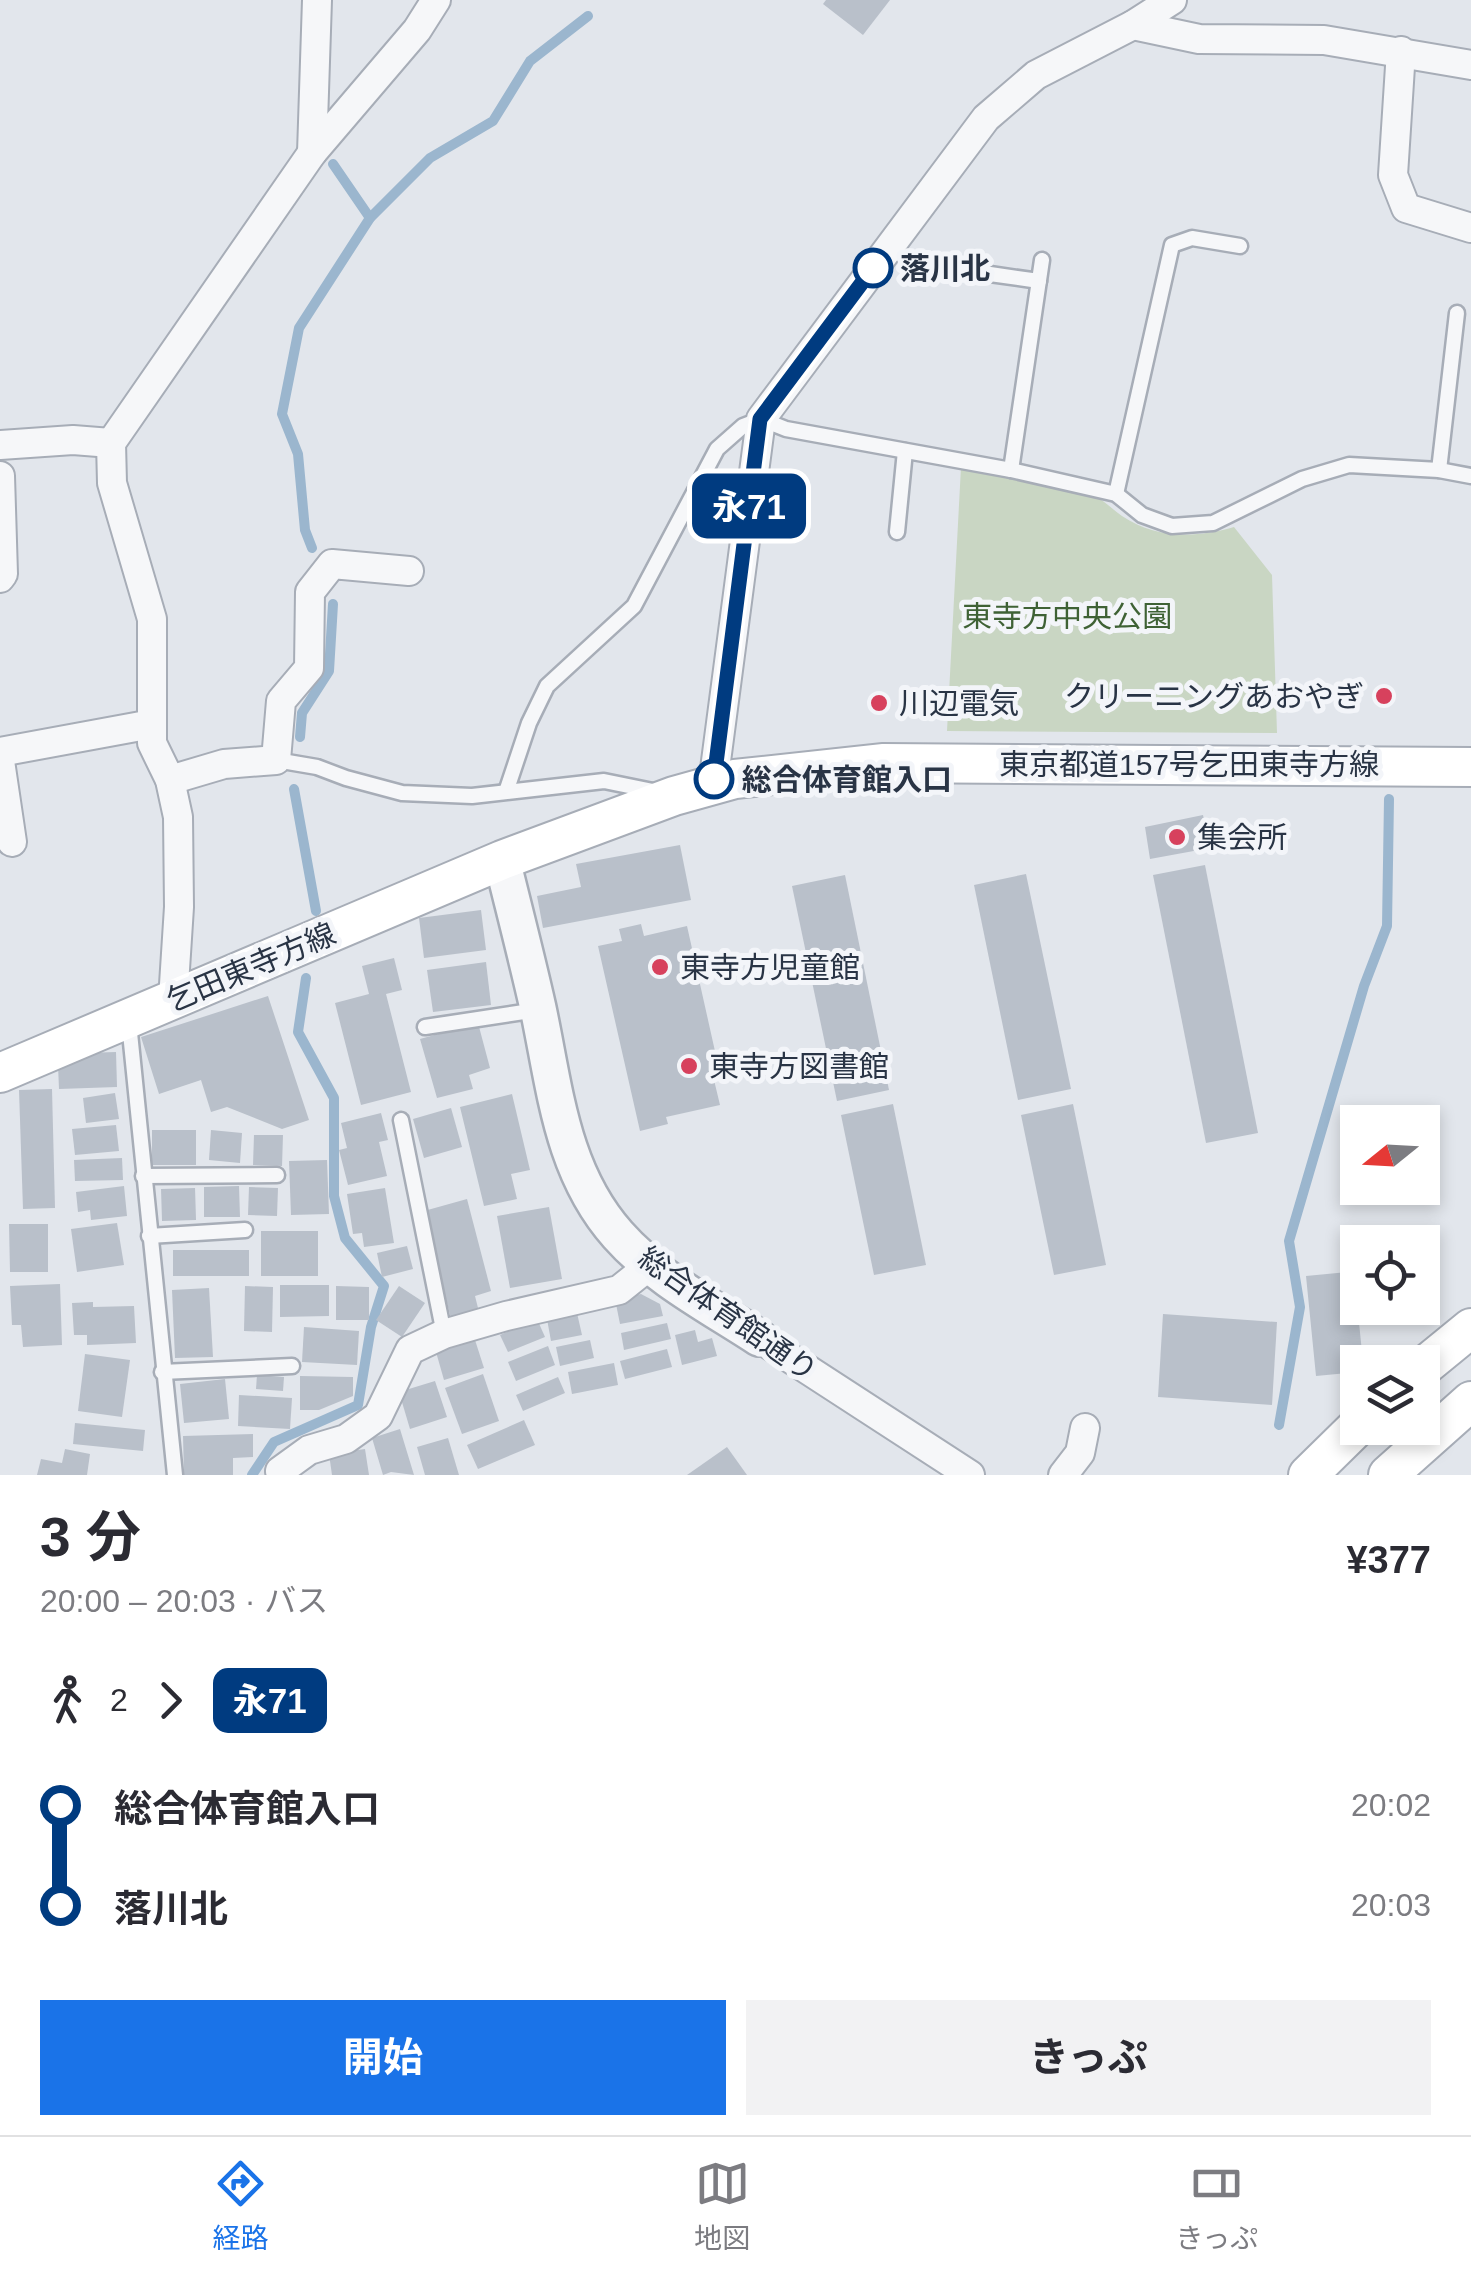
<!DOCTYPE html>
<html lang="ja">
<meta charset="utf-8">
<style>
:root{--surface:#fff;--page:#f2f2f3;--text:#2b2b33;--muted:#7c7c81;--line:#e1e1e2;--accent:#1a73e8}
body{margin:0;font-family:Arial,"Noto Sans JP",sans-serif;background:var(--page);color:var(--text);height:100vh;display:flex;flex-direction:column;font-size:38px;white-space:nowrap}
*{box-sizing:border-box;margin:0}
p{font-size:32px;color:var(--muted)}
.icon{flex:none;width:55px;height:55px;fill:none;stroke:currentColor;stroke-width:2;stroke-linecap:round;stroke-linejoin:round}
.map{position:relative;height:1475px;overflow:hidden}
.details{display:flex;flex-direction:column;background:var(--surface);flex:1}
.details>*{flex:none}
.badge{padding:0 20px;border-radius:15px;font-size:35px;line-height:65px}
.needle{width:65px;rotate:252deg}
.tools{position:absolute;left:1340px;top:1105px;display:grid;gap:20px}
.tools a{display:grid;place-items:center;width:100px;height:100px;border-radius:0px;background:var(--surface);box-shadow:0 5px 15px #0003;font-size:50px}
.map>.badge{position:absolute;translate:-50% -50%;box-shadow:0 0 0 5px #fff}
.legs{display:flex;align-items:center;gap:15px;height:110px;padding:0 40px;font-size:32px}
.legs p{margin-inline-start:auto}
.headline{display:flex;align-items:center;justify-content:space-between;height:170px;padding:0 40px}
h1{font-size:55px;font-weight:700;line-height:75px}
.primary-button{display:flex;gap:20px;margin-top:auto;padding:20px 40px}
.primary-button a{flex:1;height:115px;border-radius:0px;background:var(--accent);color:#fff;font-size:40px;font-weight:700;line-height:115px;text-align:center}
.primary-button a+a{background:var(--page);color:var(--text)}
ul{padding:0 40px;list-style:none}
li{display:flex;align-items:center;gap:35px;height:100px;font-size:38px}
li i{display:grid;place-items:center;width:15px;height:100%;margin:0 12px;background:currentColor}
li i::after{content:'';width:25px;height:25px;margin:-12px;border:8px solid;border-radius:50%;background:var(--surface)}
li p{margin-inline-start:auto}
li:first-child i{background:linear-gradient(#0000 50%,currentColor 0)}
li:last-child i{background:linear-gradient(currentColor 50%,#0000 0)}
.tabs{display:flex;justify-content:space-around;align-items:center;height:140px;border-top:2px solid var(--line);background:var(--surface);font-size:28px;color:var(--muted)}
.tabs a{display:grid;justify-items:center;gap:5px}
.tabs .on{color:var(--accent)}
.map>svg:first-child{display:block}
.green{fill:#c9d6c3}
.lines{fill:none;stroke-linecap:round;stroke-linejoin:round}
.stream{stroke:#9bb6ce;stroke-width:10}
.building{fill:#b9c0ca}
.service-casing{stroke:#a7adb7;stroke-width:19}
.minor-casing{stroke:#a7adb7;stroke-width:32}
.tertiary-casing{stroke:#a7adb7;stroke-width:40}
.secondary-casing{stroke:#a7adb7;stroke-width:42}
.service{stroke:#f6f7f9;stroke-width:14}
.minor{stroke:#f6f7f9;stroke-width:28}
.tertiary{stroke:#f6f7f9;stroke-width:35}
.secondary{stroke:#fff;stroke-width:38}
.line-1-casing{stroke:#fff;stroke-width:22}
.line-1{stroke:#003b80;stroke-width:15}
.stop-1-dot{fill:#fff;stroke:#003b80;stroke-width:5}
.poi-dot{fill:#d7415d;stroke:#f3f5f9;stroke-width:4}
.labels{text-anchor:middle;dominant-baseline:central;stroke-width:10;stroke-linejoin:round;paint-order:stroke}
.stop-label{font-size:30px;font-weight:bold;fill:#293445;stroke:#f3f5f9;text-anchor:start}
.park-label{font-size:30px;fill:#3f6235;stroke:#f3f5f9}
.poi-label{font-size:30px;fill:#293445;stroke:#f3f5f9;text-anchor:start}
.street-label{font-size:30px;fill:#293445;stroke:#f3f5f9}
</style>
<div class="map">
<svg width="1471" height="1475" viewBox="0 0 1471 1475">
<rect width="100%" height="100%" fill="#e2e6ec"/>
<!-- green -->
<path class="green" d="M961,467C1001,474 1044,478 1083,491C1100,496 1108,506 1122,516C1156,539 1196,538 1234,527L1272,575L1277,733L947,731Z"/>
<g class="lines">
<!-- stream -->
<g class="stream">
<path d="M333,164L370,218"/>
<path d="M312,548L305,530L298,454L282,414L299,328L370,218L430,158L493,121L530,61L588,16"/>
<path d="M300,737L302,713L329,671L333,604"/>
<path d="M294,789L316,911"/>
<path d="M1279,1425L1300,1307L1289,1241L1364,986L1387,926L1389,799"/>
<path d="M252,1475L274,1442L358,1405L371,1327L384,1286L345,1238L334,1196V1098L298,1032L306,978"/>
</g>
</g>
<!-- building -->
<g class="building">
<path d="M826,0H890L863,35L823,4Z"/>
<path d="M1203,815L1210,848L1150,859L1145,827Z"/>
<path d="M680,845L691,900L543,928L537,896L581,887L576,864Z"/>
<path d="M1205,865L1258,1133L1206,1143L1153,875Z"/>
<path d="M1026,874L1071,1089L1018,1100L974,885Z"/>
<path d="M845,875L889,1090L837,1101L792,886Z"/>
<path d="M481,910L486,950L424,958L419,918Z"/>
<path d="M641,924L644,936L687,926L721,1078L714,1080L720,1105L666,1117L668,1124L640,1131L598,946L622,941L619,929Z"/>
<path d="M394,958L402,990L386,994L411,1092L361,1105L335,1003L369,994L362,966Z"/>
<path d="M486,962L491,1005L433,1012L427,970Z"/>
<path d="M268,996L309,1120L282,1129L227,1107L211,1112L201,1080L159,1094L141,1037Z"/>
<path d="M478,1023L490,1068L469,1075L473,1089L437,1098L420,1039Z"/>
<path d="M116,1052L117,1087L59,1089L58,1065L85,1053Z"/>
<path d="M52,1089L55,1208L23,1209L19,1090Z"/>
<path d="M115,1093L119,1119L86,1123L83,1098Z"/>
<path d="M512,1094L530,1170L511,1174L517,1199L484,1206L460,1107Z"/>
<path d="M893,1104L926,1265L874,1275L841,1115Z"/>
<path d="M1073,1104L1106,1265L1054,1275L1021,1115Z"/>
<path d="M451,1108L462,1147L424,1158L413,1119Z"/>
<path d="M381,1113L388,1140L379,1142L387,1176L348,1185L339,1150L347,1148L341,1123Z"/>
<path d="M116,1125L119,1151L75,1155L72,1129Z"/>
<rect x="152" y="1130" width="44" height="35"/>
<path d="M211,1130L242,1133L240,1163L209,1160Z"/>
<path d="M254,1135H283L282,1166L253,1165Z"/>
<path d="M122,1158L123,1180L75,1181L74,1160Z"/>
<path d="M327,1160L329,1214L291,1215L289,1161Z"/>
<path d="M124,1186L127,1216L91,1220L90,1210L78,1212L76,1192Z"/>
<path d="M239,1186L240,1217H204V1187Z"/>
<path d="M249,1187L278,1188L277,1216L248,1215Z"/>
<path d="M195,1188L196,1220L162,1221L161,1189Z"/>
<path d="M385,1188L394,1243L364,1247L362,1233L353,1234L347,1194Z"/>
<path d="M467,1199L491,1291L475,1296L479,1312L451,1319L424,1211Z"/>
<path d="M549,1207L562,1279L510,1288L497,1216Z"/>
<path d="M117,1223L124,1265L77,1272L71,1229Z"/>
<path d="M9,1224H48V1272H10Z"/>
<rect x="261" y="1231" width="57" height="45"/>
<path d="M407,1246L413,1269L382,1277L377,1253Z"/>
<rect x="173" y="1250" width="76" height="26"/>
<path d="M1358,1271L1357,1303L1363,1362H1358V1372L1316,1376L1306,1276Z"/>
<path d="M60,1284L62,1345L23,1347L21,1325H12L10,1286Z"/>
<path d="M280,1285H329V1316L280,1317Z"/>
<path d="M245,1286L273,1287L272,1332L244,1331Z"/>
<path d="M336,1286L369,1287V1320H336Z"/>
<path d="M399,1286L425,1303L402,1337L376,1320Z"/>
<path d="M209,1288L213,1357L175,1358L172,1290Z"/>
<path d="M641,1294L660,1304L663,1316L620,1324L615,1299Z"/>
<path d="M93,1302V1307L134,1306L136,1343L87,1345V1335H74L72,1303Z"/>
<path d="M577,1313L582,1335L551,1341L547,1319Z"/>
<path d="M1163,1314L1277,1322L1272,1405L1158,1397Z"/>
<path d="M537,1319L545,1337L508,1352L500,1335Z"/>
<path d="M667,1323L671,1339L624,1350L621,1333Z"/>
<path d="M304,1327L359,1331L357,1365L302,1362Z"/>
<path d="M695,1330L698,1342L712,1338L717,1356L682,1365L675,1335Z"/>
<path d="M475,1340L484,1368L444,1380L436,1352Z"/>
<path d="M590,1340L594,1358L560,1366L556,1347Z"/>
<path d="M548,1346L555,1365L516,1381L508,1362Z"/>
<path d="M667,1349L672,1367L625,1379L620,1361Z"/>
<path d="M85,1354L130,1360L122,1417L78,1411Z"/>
<path d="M614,1363L618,1385L572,1394L568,1372Z"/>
<path d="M483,1374L499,1421L462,1434L445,1388Z"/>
<path d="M257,1375L284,1377L283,1391L256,1389Z"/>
<path d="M300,1376L353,1377V1396L319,1410H300Z"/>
<path d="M558,1377L565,1393L523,1411L516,1395Z"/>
<path d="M225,1379L229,1419L184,1423L180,1384Z"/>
<path d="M435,1381L447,1417L410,1429L399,1392Z"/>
<path d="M239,1395L292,1398L290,1429L238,1426Z"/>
<path d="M524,1420L535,1445L478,1469L467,1445Z"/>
<path d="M75,1423L145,1430L143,1451L73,1444Z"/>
<path d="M400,1429L414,1475L391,1472L383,1475L372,1438Z"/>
<path d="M253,1434V1457L233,1458V1475H184L183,1436Z"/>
<path d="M448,1438L459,1475H425L417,1447Z"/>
<path d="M727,1447L747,1475H687Z"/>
<path d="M65,1449L90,1454L87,1475H37L41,1459L62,1463Z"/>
<path d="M365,1449L369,1475H332L329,1454Z"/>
</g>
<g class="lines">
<defs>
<g id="service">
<path d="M990,274L1039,281"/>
<path d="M1011,470L1042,260"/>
<path d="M1439,470L1457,313"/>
<path d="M1116,494L1172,245L1192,238L1240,246"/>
<path d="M897,532L905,451"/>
<path d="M276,760L317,767L346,778L402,793L472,796L604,781L658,792"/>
<path d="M507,789L529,723L547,686L634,606L717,449L743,426L761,419L786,429L1011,470L1116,494L1142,515L1172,526L1213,523L1302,479L1349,465L1439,470L1471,476"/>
<path d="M129,1023L175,1475"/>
<path d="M425,1027L537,1010"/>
<path d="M401,1120L444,1334"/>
<path d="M143,1176L277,1175"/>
<path d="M149,1236L245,1230"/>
<path d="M162,1372L292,1366"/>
</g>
<g id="minor">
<path d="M1133,25L1199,39L1324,40L1471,65"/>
<path d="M1401,51L1393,175L1406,208L1471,228"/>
<path d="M312,153L317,0"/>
<path d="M0,445L73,440L111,443"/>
<path d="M0,476L3,574L0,578"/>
<path d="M0,752L152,724"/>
<path d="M0,761L12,842"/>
<path d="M170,780L224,764L276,760L281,701L309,668L310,592L332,564L409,571"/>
<path d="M713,784L761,419L986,118L1036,75L1133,25L1172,0"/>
<path d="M173,1000L179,907L178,817L170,780L152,743V619L112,483L111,443L312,153L417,30L436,0"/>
<path d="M759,1338L970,1475"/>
<path d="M280,1471L309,1450L346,1439L378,1416L410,1350L444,1334L506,1316L619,1290L649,1266"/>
<path d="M1063,1475L1080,1453L1085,1428"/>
</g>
<path id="tertiary" d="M502,860C514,909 527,959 538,1008C555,1088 561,1171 618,1235C656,1278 710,1306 759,1338"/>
<g id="secondary">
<path d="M0,1073L502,860L674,796L735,779L884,763L1471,767"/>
<path d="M1422,1368L1471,1328"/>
<path d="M1308,1475L1358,1426"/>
<path d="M1388,1475L1471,1401"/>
</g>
</defs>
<!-- service casing -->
<use href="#service" class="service-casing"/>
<!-- minor casing -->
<use href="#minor" class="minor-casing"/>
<!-- tertiary casing -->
<use href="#tertiary" class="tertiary-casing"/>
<!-- secondary casing -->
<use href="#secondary" class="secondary-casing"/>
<!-- service -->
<use href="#service" class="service"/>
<!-- minor -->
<use href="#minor" class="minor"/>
<!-- tertiary -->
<use href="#tertiary" class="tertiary"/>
<!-- secondary -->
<use href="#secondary" class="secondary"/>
</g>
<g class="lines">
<defs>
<path id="line-1" d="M714,779L760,419L873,268"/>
</defs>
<!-- line-1 casing -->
<use href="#line-1" class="line-1-casing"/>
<!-- line-1 -->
<use href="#line-1" class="line-1"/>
</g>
<!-- markers -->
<g class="stop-1-dot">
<circle cx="873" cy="268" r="18"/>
<circle cx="714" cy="779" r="18"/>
</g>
<g class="poi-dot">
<circle cx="1384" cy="696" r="10"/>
<circle cx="879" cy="703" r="10"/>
<circle cx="1177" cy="837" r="10"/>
<circle cx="660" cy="967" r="10"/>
<circle cx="689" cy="1066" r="10"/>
</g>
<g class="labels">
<!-- stop labels -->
<g class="stop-label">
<text x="900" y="268">落川北</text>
<text x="742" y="779">総合体育館入口</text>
</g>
<!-- park labels -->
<g class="park-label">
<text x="1067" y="616">東寺方中央公園</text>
</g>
<!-- poi labels -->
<g class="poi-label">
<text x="1364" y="696" text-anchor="end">クリーニングあおやぎ</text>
<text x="899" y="703">川辺電気</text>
<text x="1197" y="837">集会所</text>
<text x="680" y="967">東寺方児童館</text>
<text x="709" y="1066">東寺方図書館</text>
</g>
<!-- street labels -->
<g class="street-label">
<text x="1189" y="764">東京都道157号乞田東寺方線</text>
<text transform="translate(251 967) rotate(-23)">乞田東寺方線</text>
<text transform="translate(728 1314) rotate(35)">総合体育館通り</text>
</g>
</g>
</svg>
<div class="tools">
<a><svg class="needle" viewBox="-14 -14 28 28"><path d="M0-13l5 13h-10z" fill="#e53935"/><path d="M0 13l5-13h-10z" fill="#7c7c81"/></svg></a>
<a><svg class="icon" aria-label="locate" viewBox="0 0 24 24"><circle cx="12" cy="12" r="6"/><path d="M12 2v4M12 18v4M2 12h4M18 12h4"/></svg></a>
<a><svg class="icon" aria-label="layers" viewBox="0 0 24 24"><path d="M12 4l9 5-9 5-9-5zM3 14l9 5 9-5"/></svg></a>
</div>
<b class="badge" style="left:749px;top:506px;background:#003b80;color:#fff">永71</b>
</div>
<section class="details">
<div class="headline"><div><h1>3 分</h1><p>20:00 – 20:03 · バス</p></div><b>¥377</b></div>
<div class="legs"><svg class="icon" aria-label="walk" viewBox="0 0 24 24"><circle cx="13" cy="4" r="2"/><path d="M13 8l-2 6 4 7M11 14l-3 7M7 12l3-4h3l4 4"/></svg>2<svg class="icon" aria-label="forward" viewBox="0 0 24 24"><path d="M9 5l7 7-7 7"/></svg><b class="badge" style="background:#003b80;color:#fff">永71</b></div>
<ul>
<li><i style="color:#003b80"></i><b>総合体育館入口</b><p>20:02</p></li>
<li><i style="color:#003b80"></i><b>落川北</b><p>20:03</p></li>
</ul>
<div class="primary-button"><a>開始</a><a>きっぷ</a></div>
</section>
<nav class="tabs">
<a class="on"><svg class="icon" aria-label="directions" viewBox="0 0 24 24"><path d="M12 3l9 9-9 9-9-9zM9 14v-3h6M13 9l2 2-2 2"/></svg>経路</a>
<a><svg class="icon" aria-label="map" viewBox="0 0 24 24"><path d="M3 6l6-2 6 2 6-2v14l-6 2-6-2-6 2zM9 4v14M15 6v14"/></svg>地図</a>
<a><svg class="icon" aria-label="tickets" viewBox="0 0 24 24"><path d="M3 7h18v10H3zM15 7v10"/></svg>きっぷ</a>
</nav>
